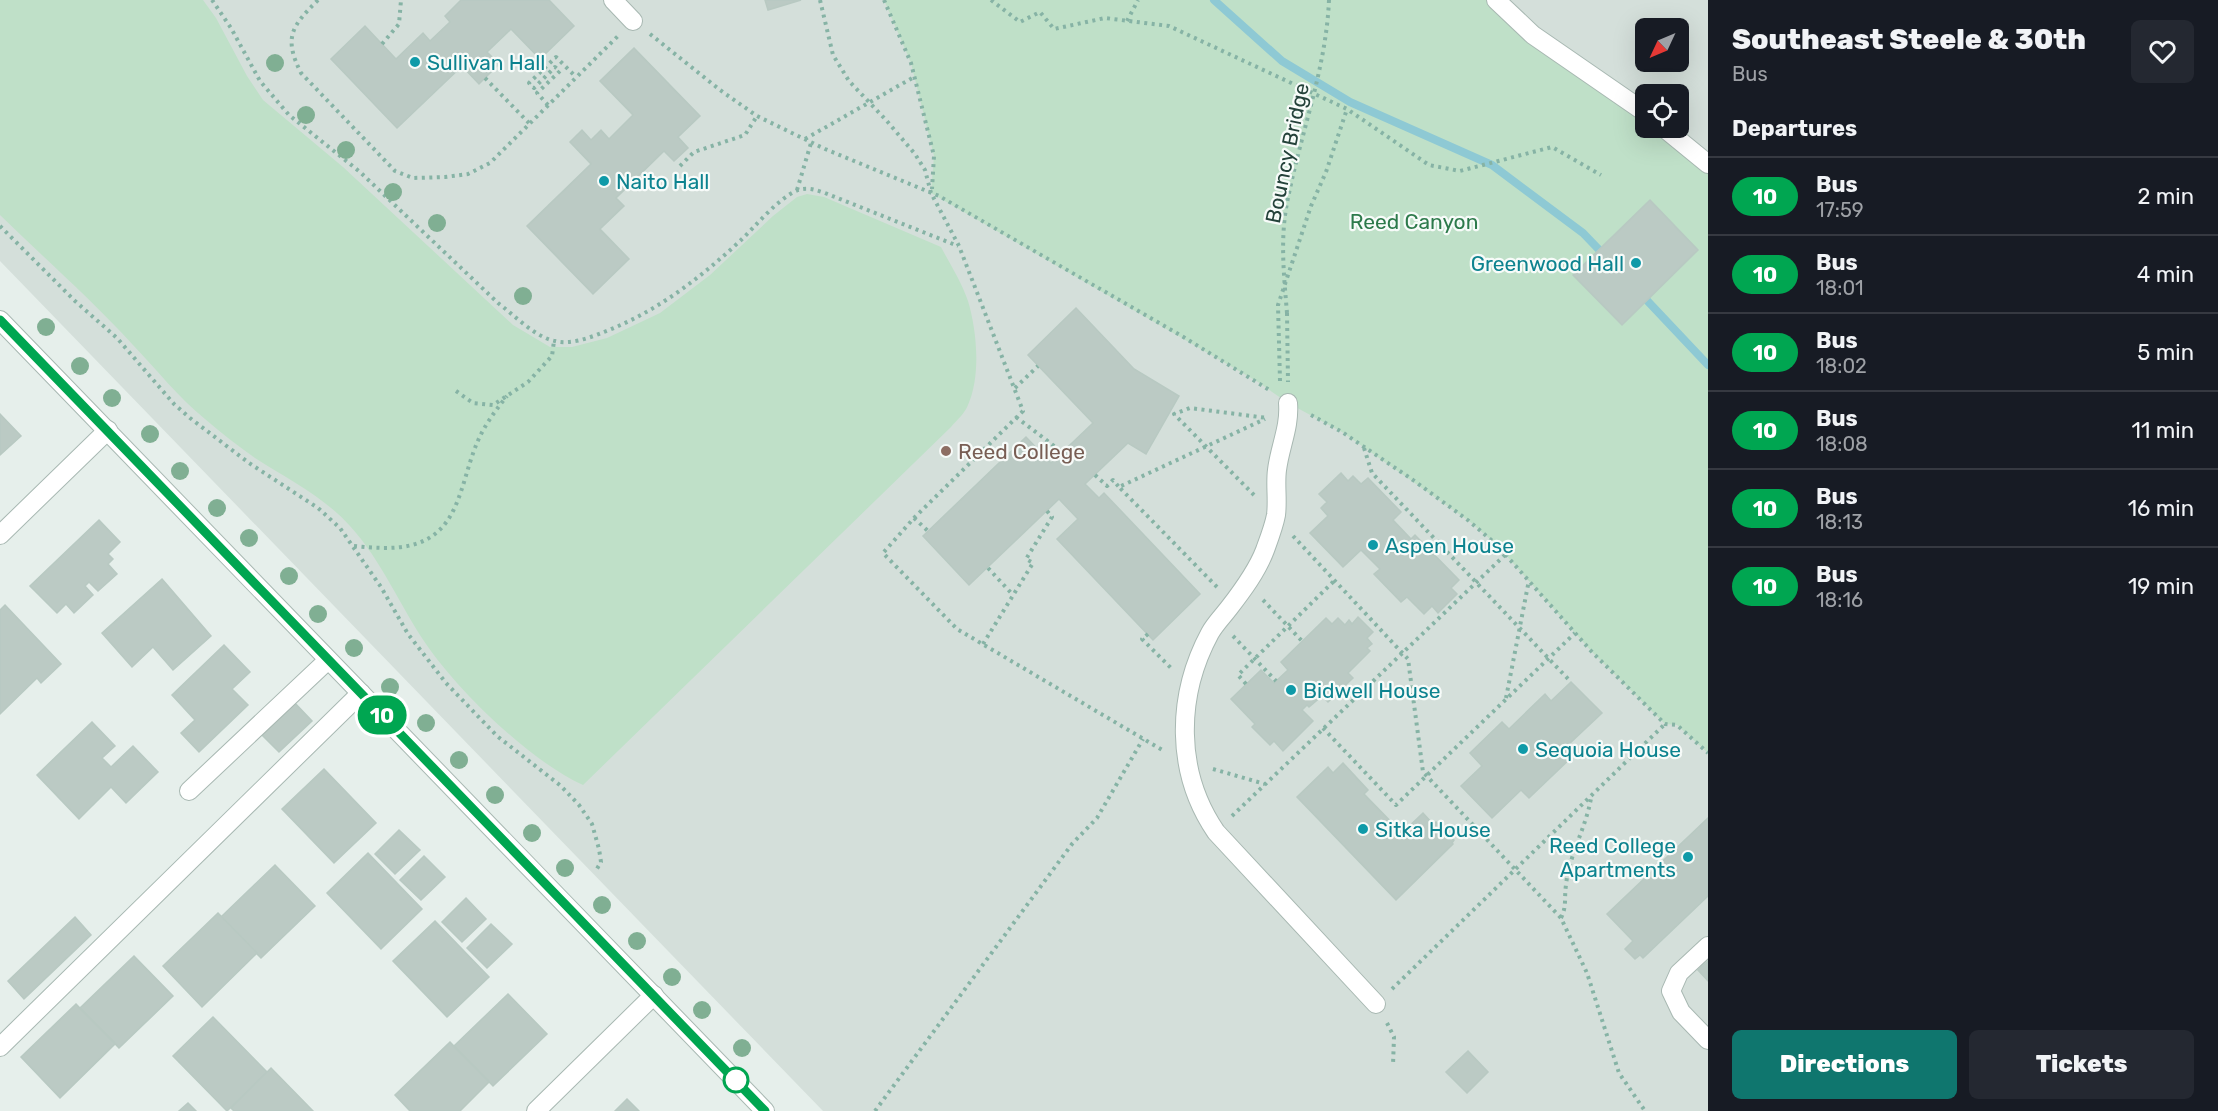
<!DOCTYPE html>
<style>
:root{--surface:#171b24;--page:#242831;--text:#f1f3f6;--muted:#9ea1a6;--line:#363941;--accent:#0f766e}
body{margin:0;font-family:Rubik,sans-serif;background:var(--page);color:var(--text);height:100vh;display:flex;flex-direction:column;font-size:22px;white-space:nowrap}
*{box-sizing:border-box;margin:0}
p{font-size:20px;color:var(--muted)}
.icon{flex:none;width:33px;height:33px;fill:none;stroke:currentColor;stroke-width:2;stroke-linecap:round;stroke-linejoin:round}
.map{position:relative;flex:1;overflow:hidden}
.sheet{display:flex;flex-direction:column;background:var(--surface);width:510px}
.sheet>*{flex:none}
.badge{padding:0 12px;border-radius:20px;font-size:21px;line-height:39px}
.needle{width:39px;rotate:226deg}
.tools{position:absolute;left:1635px;top:18px;display:grid;gap:12px}
.tools a{display:grid;place-items:center;width:54px;height:54px;border-radius:9px;background:var(--surface);box-shadow:0 6px 24px #0002;font-size:30px}
.map>.badge{position:absolute;translate:-50% -50%;box-shadow:0 0 0 3px #fff}
h2{padding:0 24px;font-size:22px;line-height:54px}
.round{display:grid;place-items:center;flex:none;width:63px;height:63px;border-radius:9px;background:var(--page)}
.overview{display:flex;align-items:center;justify-content:space-between;height:102px;padding:0 24px}
h1{font-size:28px;font-weight:800;line-height:45px}
.cta{display:flex;gap:12px;margin-top:auto;padding:12px 24px}
.cta a{flex:1;height:69px;border-radius:9px;background:var(--accent);color:#fff;font-size:24px;font-weight:800;line-height:69px;text-align:center}
.cta a+a{background:var(--page);color:var(--text)}
ul{padding:0;list-style:none}
li{display:flex;align-items:center;gap:18px;height:78px;padding:0 24px;border-top:2px solid var(--line)}
li div{flex:1}
li b{display:block;font-size:22px}
li em{font-style:normal}
li .badge{min-width:66px;font-weight:700;text-align:center}
main{display:flex;flex:1;min-height:0}
.map>svg:first-child{display:block}
.built{fill:#d4dfda;fill-rule:evenodd}
.green{fill:#bfe0c8}
.lines{fill:none;stroke-linecap:round;stroke-linejoin:round}
.stream{stroke:#8ec9d4;stroke-width:8}
.building{fill:#bbcac4;stroke:#b8c9c2;stroke-width:1.5}
.minor-casing{stroke:#a8b8b2;stroke-width:20}
.path{stroke:#86b3a5;stroke-width:4;stroke-dasharray:3 4.5;stroke-linecap:butt}
.minor{stroke:#fff;stroke-width:18}
.path-bridge{stroke:#86b3a5;stroke-width:4;stroke-dasharray:3 4.5;stroke-linecap:butt}
.tree{fill:#80af93}
.line-casing{stroke:#fff;stroke-width:14}
.line{stroke:#00a651;stroke-width:9}
.culture-dot{fill:#0f9aa8;stroke:#f7fbf9;stroke-width:2}
.education-dot{fill:#8d6e63;stroke:#f7fbf9;stroke-width:2}
.stop-dot{fill:#fff;stroke:#00a651;stroke-width:3}
.labels{text-anchor:middle;dominant-baseline:central;stroke-width:4.5;stroke-linejoin:round;paint-order:stroke}
.culture-label{font-size:21px;fill:#0d838f;stroke:#f7fbf9;text-anchor:start}
.street-label{font-size:21px;fill:#24423a;stroke:#f7fbf9}
.park-label{font-size:21px;fill:#2d7a4b;stroke:#f7fbf9}
.education-label{font-size:21px;fill:#785e54;stroke:#f7fbf9;text-anchor:start}
</style>
<main>
<div class="map">
<svg width="1708" height="1111" viewBox="0 0 1708 1111">
<rect width="100%" height="100%" fill="#e6efeb"/>
<!-- built -->
<path class="built" d="M0,0H1708V1111H823L0,261ZM1646,28H1678V62H1646ZM1646,94H1678V128H1646Z"/>
<!-- green -->
<g class="green">
<path d="M0,0H203L216,18L247,76L263,100L343,167L513,325L550,347H572L607,338L660,313L710,275L773,216L797,197L807,194L824,197L941,247C950,264 962,283 968,301C977,331 981,376 968,405C965,413 957,420 951,427L583,785C530,761 459,692 426,644C400,606 382,561 350,526C323,496 289,480 255,458C238,446 221,433 205,419C178,397 157,370 133,345C91,299 44,258 0,215Z"/>
<path d="M884,0H1496L1645,113L1646,128H1664L1708,164V753L1677,725L1665,724L1592,652L1497,545L1469,521L1342,432L1288,403L1258,382L931,193L934,156L911,63Z"/>
</g>
<g class="lines">
<!-- stream -->
<g class="stream">
<path d="M1214,0L1282,61L1350,102L1492,165L1583,233L1607,258"/>
<path d="M1640,293L1708,365"/>
</g>
</g>
<!-- building -->
<g class="building">
<path d="M461,0H549L574,26L540,59L511,29L487,52L499,64L479,84L462,66L397,128L331,59L365,26L396,59L423,33L430,41L450,22L445,16Z"/>
<path d="M765,0H801L768,10Z"/>
<path d="M634,48L700,116L678,137L688,148L674,161L664,151L616,198L624,206L600,229L629,259L593,294L527,226L591,164L570,142L582,130L591,140L601,130L609,139L633,115L600,81Z"/>
<path d="M1650,200L1698,250L1622,325L1573,275Z"/>
<path d="M1076,308L1134,369L1179,396L1146,454L1128,443L1085,484L1099,498L1104,493L1200,594L1153,640L1057,539L1078,519L1059,499L969,585L923,536L1026,437L1051,463L1093,423L1028,355Z"/>
<path d="M0,414L21,436L0,455Z"/>
<path d="M1341,473L1348,481L1353,476L1361,484L1368,478L1401,512L1393,520L1411,539L1415,535L1459,580L1451,588L1457,594L1438,613L1432,606L1424,614L1407,597L1401,602L1374,574L1380,569L1361,550L1343,567L1310,533L1328,516L1321,508L1327,502L1319,494Z"/>
<path d="M99,520L120,542L108,554L113,559L108,564L117,574L98,591L89,582L85,586L93,595L74,613L66,604L57,613L30,586Z"/>
<path d="M162,579L211,636L173,670L153,647L132,667L102,633Z"/>
<path d="M5,605L61,664L41,683L37,678L0,714V610Z"/>
<path d="M1358,617L1373,632L1367,638L1372,644L1367,648L1370,651L1348,673L1353,678L1328,702L1322,696L1309,707L1307,705L1302,710L1313,721L1283,751L1274,741L1270,745L1252,727L1255,724L1231,699L1261,670L1274,683L1288,670L1281,662L1326,618L1332,624L1338,618L1345,625L1349,620L1352,624Z"/>
<path d="M224,645L250,672L232,689L248,705L199,752L181,733L195,720L172,695Z"/>
<path d="M1571,682L1602,713L1568,745L1576,753L1529,798L1521,790L1492,818L1461,786L1482,766L1470,753L1502,722L1509,729L1545,694L1551,701Z"/>
<path d="M293,701L312,721L279,752L260,733Z"/>
<path d="M92,722L115,746L102,758L111,767L133,746L158,772L126,803L111,787L79,819L37,775Z"/>
<path d="M1343,763L1368,790L1364,794L1402,833L1423,813L1433,824L1436,822L1454,840L1452,843L1453,844L1396,900L1297,797L1328,767L1333,773Z"/>
<path d="M324,769L376,823L334,863L282,809Z"/>
<path d="M1708,818V896L1643,958L1640,955L1635,959L1625,949L1633,941L1607,914Z"/>
<path d="M399,830L420,850L395,874L375,854Z"/>
<path d="M368,853L422,909L381,949L327,893Z"/>
<path d="M424,856L445,877L421,900L400,880Z"/>
<path d="M275,865L315,906L261,958L221,917Z"/>
<path d="M466,898L486,919L462,942L442,922Z"/>
<path d="M218,913L257,953L202,1007L163,966Z"/>
<path d="M75,917L91,935L24,999L8,981Z"/>
<path d="M435,921L489,977L447,1017L393,961Z"/>
<path d="M491,924L512,944L487,968L467,948Z"/>
<path d="M134,956L173,996L119,1048L80,1008Z"/>
<path d="M1708,961V981L1698,970Z"/>
<path d="M508,994L547,1034L493,1086L454,1046Z"/>
<path d="M76,1004L115,1044L60,1098L21,1057Z"/>
<path d="M213,1017L267,1072L227,1111L173,1056Z"/>
<path d="M450,1042L489,1082L460,1111H410L395,1095Z"/>
<path d="M1468,1051L1488,1072L1467,1093L1446,1072Z"/>
<path d="M271,1068L313,1111H234L231,1108Z"/>
<path d="M627,1099L639,1111H615Z"/>
<path d="M188,1103L196,1111H179Z"/>
</g>
<g class="lines">
<defs>
<g id="minor">
<path d="M613,0L633,21"/>
<path d="M1496,0L1533,35L1646,113"/>
<path d="M1664,128L1708,164"/>
<path d="M0,320L765,1111"/>
<path d="M1288,403C1290,427 1280,446 1277,470C1275,484 1278,500 1276,515C1274,526 1269,539 1265,550C1257,571 1243,590 1229,608C1223,616 1215,624 1210,633C1176,696 1175,772 1216,832L1376,1004"/>
<path d="M0,535L108,430"/>
<path d="M189,791L328,660"/>
<path d="M1708,946L1679,973L1671,991L1681,1012L1708,1040"/>
<path d="M0,1047L361,693"/>
<path d="M536,1111L654,995"/>
</g>
</defs>
<!-- minor casing -->
<use href="#minor" class="minor-casing"/>
<!-- path -->
<g class="path">
<path d="M212,0L231,28L260,81L289,115L360,172L498,303C513,314 536,338 555,341C570,345 589,338 604,332C656,312 699,279 740,241C756,226 778,198 798,190C808,187 816,190 825,193L958,246"/>
<path d="M318,0C292,26 283,37 301,73L395,171L413,178L445,177L468,174L490,163L618,36"/>
<path d="M820,0L833,55L849,81L886,120L915,154L925,170L931,193L959,246L1023,411L914,518L883,553L957,629L1164,751"/>
<path d="M884,0L911,63L934,156L932,189"/>
<path d="M991,0L1020,22L1040,12L1054,29L1105,18L1169,26L1347,109L1429,165L1460,171L1552,147L1601,175"/>
<path d="M1127,21L1138,0"/>
<path d="M650,34L720,90L757,116L825,149L939,196L1185,338L1271,391"/>
<path d="M382,44L399,24L401,0"/>
<path d="M485,78L529,123"/>
<path d="M548,105L537,93L560,71L555,67L534,88L529,83L556,57L576,77"/>
<path d="M805,139L914,77"/>
<path d="M680,166L694,152L745,135L757,116"/>
<path d="M797,190L811,143"/>
<path d="M0,226L75,301L117,338L174,404L190,418L249,463L318,508L340,528L381,587L408,634L446,683L497,736L561,786L579,805L592,824L599,849L601,862L595,872"/>
<path d="M1287,313L1288,382"/>
<path d="M1280,381L1278,305L1311,206L1326,172L1347,109"/>
<path d="M1015,388L1038,366"/>
<path d="M456,391L473,403L493,405L528,382L552,356L554,341"/>
<path d="M1311,415L1342,432L1413,480L1469,521L1497,545L1592,652L1665,724L1677,725L1708,753"/>
<path d="M1016,417L1062,452"/>
<path d="M1364,448L1372,473L1571,682"/>
<path d="M1095,475L1107,486L1113,480L1119,487"/>
<path d="M1254,495L1174,414L1190,408L1267,418"/>
<path d="M914,518L928,531"/>
<path d="M1293,536L1408,659L1423,772L1561,918L1587,973L1619,1073L1645,1111"/>
<path d="M354,546C394,550 434,552 454,509C464,488 468,464 477,443C484,426 495,411 507,396"/>
<path d="M988,568L1013,595"/>
<path d="M1217,587L1119,487L1265,419"/>
<path d="M1263,600L1302,641"/>
<path d="M1148,634L1142,639L1173,670"/>
<path d="M1233,636L1276,681"/>
<path d="M983,644L1033,563L1026,559L1052,517L1047,511"/>
<path d="M1246,684L1238,675L1335,580"/>
<path d="M1506,698L1529,580"/>
<path d="M1323,728L1396,805L1575,633"/>
<path d="M1213,769L1265,784"/>
<path d="M1232,816L1506,554"/>
<path d="M1561,918C1567,906 1564,898 1566,885C1569,855 1586,828 1591,798"/>
<path d="M1392,989L1665,724"/>
<path d="M1387,1023L1394,1037L1393,1065"/>
<path d="M875,1111L1072,844L1097,818L1143,739"/>
</g>
<!-- minor -->
<use href="#minor" class="minor"/>
<!-- path-bridge -->
<path class="path-bridge" d="M1287,313C1284,277 1280,239 1287,203C1300,135 1326,70 1329,0"/>
</g>
<!-- trees -->
<g class="tree">
<circle cx="275" cy="63" r="9"/>
<circle cx="306" cy="115" r="9"/>
<circle cx="346" cy="150" r="9"/>
<circle cx="393" cy="192" r="9"/>
<circle cx="437" cy="223" r="9"/>
<circle cx="523" cy="296" r="9"/>
<circle cx="46" cy="327" r="9"/>
<circle cx="80" cy="366" r="9"/>
<circle cx="112" cy="398" r="9"/>
<circle cx="150" cy="434" r="9"/>
<circle cx="180" cy="471" r="9"/>
<circle cx="217" cy="508" r="9"/>
<circle cx="249" cy="538" r="9"/>
<circle cx="289" cy="576" r="9"/>
<circle cx="318" cy="614" r="9"/>
<circle cx="354" cy="648" r="9"/>
<circle cx="390" cy="687" r="9"/>
<circle cx="426" cy="723" r="9"/>
<circle cx="459" cy="760" r="9"/>
<circle cx="495" cy="795" r="9"/>
<circle cx="532" cy="833" r="9"/>
<circle cx="565" cy="868" r="9"/>
<circle cx="602" cy="905" r="9"/>
<circle cx="637" cy="941" r="9"/>
<circle cx="672" cy="977" r="9"/>
<circle cx="702" cy="1010" r="9"/>
<circle cx="742" cy="1048" r="9"/>
</g>
<g class="lines">
<defs>
<path id="line" d="M0,320L765,1111"/>
</defs>
<!-- line casing -->
<use href="#line" class="line-casing"/>
<!-- line -->
<use href="#line" class="line"/>
</g>
<!-- markers -->
<g class="culture-dot">
<circle cx="415" cy="62" r="6"/>
<circle cx="604" cy="181" r="6"/>
<circle cx="1636" cy="263" r="6"/>
<circle cx="1373" cy="545" r="6"/>
<circle cx="1291" cy="690" r="6"/>
<circle cx="1523" cy="749" r="6"/>
<circle cx="1363" cy="829" r="6"/>
<circle cx="1688" cy="857" r="6"/>
</g>
<circle class="education-dot" cx="946" cy="451" r="6"/>
<circle class="stop-dot" cx="736" cy="1080" r="12"/>
<g class="labels">
<!-- culture labels -->
<g class="culture-label">
<text x="427" y="62">Sullivan Hall</text>
<text x="616" y="181">Naito Hall</text>
<text x="1624" y="263" text-anchor="end">Greenwood Hall</text>
<text x="1385" y="545">Aspen House</text>
<text x="1303" y="690">Bidwell House</text>
<text x="1535" y="749">Sequoia House</text>
<text x="1375" y="829">Sitka House</text>
<text x="1676" y="845" text-anchor="end">Reed College<tspan x="1676" dy="24">Apartments</tspan></text>
</g>
<!-- street labels -->
<g class="street-label">
<text transform="translate(1287 153) rotate(-78)">Bouncy Bridge</text>
</g>
<!-- park labels -->
<g class="park-label">
<text x="1414" y="221">Reed Canyon</text>
</g>
<!-- education labels -->
<g class="education-label">
<text x="958" y="451">Reed College</text>
</g>
</g>
</svg>
<div class="tools">
<a><svg class="needle" viewBox="-14 -14 28 28"><path d="M0-13l5 13h-10z" fill="#e53935"/><path d="M0 13l5-13h-10z" fill="#9ea1a6"/></svg></a>
<a><svg class="icon" aria-label="locate" viewBox="0 0 24 24"><circle cx="12" cy="12" r="6"/><path d="M12 2v4M12 18v4M2 12h4M18 12h4"/></svg></a>
</div>
<b class="badge" style="left:382px;top:715px;background:#00a651;color:#fff">10</b>
</div>
<section class="sheet">
<div class="overview"><div><h1>Southeast Steele &amp; 30th</h1><p>Bus</p></div><a class="round"><svg class="icon" aria-label="heart" viewBox="0 0 24 24"><path d="M12 20l-8-8c-3-5 5-10 8-4 3-6 11-1 8 4z"/></svg></a></div>
<h2>Departures</h2>
<ul>
<li><span class="badge" style="background:#00a651;color:#fff">10</span><div><b>Bus</b><p>17:59</p></div><em>2 min</em></li>
<li><span class="badge" style="background:#00a651;color:#fff">10</span><div><b>Bus</b><p>18:01</p></div><em>4 min</em></li>
<li><span class="badge" style="background:#00a651;color:#fff">10</span><div><b>Bus</b><p>18:02</p></div><em>5 min</em></li>
<li><span class="badge" style="background:#00a651;color:#fff">10</span><div><b>Bus</b><p>18:08</p></div><em>11 min</em></li>
<li><span class="badge" style="background:#00a651;color:#fff">10</span><div><b>Bus</b><p>18:13</p></div><em>16 min</em></li>
<li><span class="badge" style="background:#00a651;color:#fff">10</span><div><b>Bus</b><p>18:16</p></div><em>19 min</em></li>
</ul>
<div class="cta"><a>Directions</a><a>Tickets</a></div>
</section>
</main>
